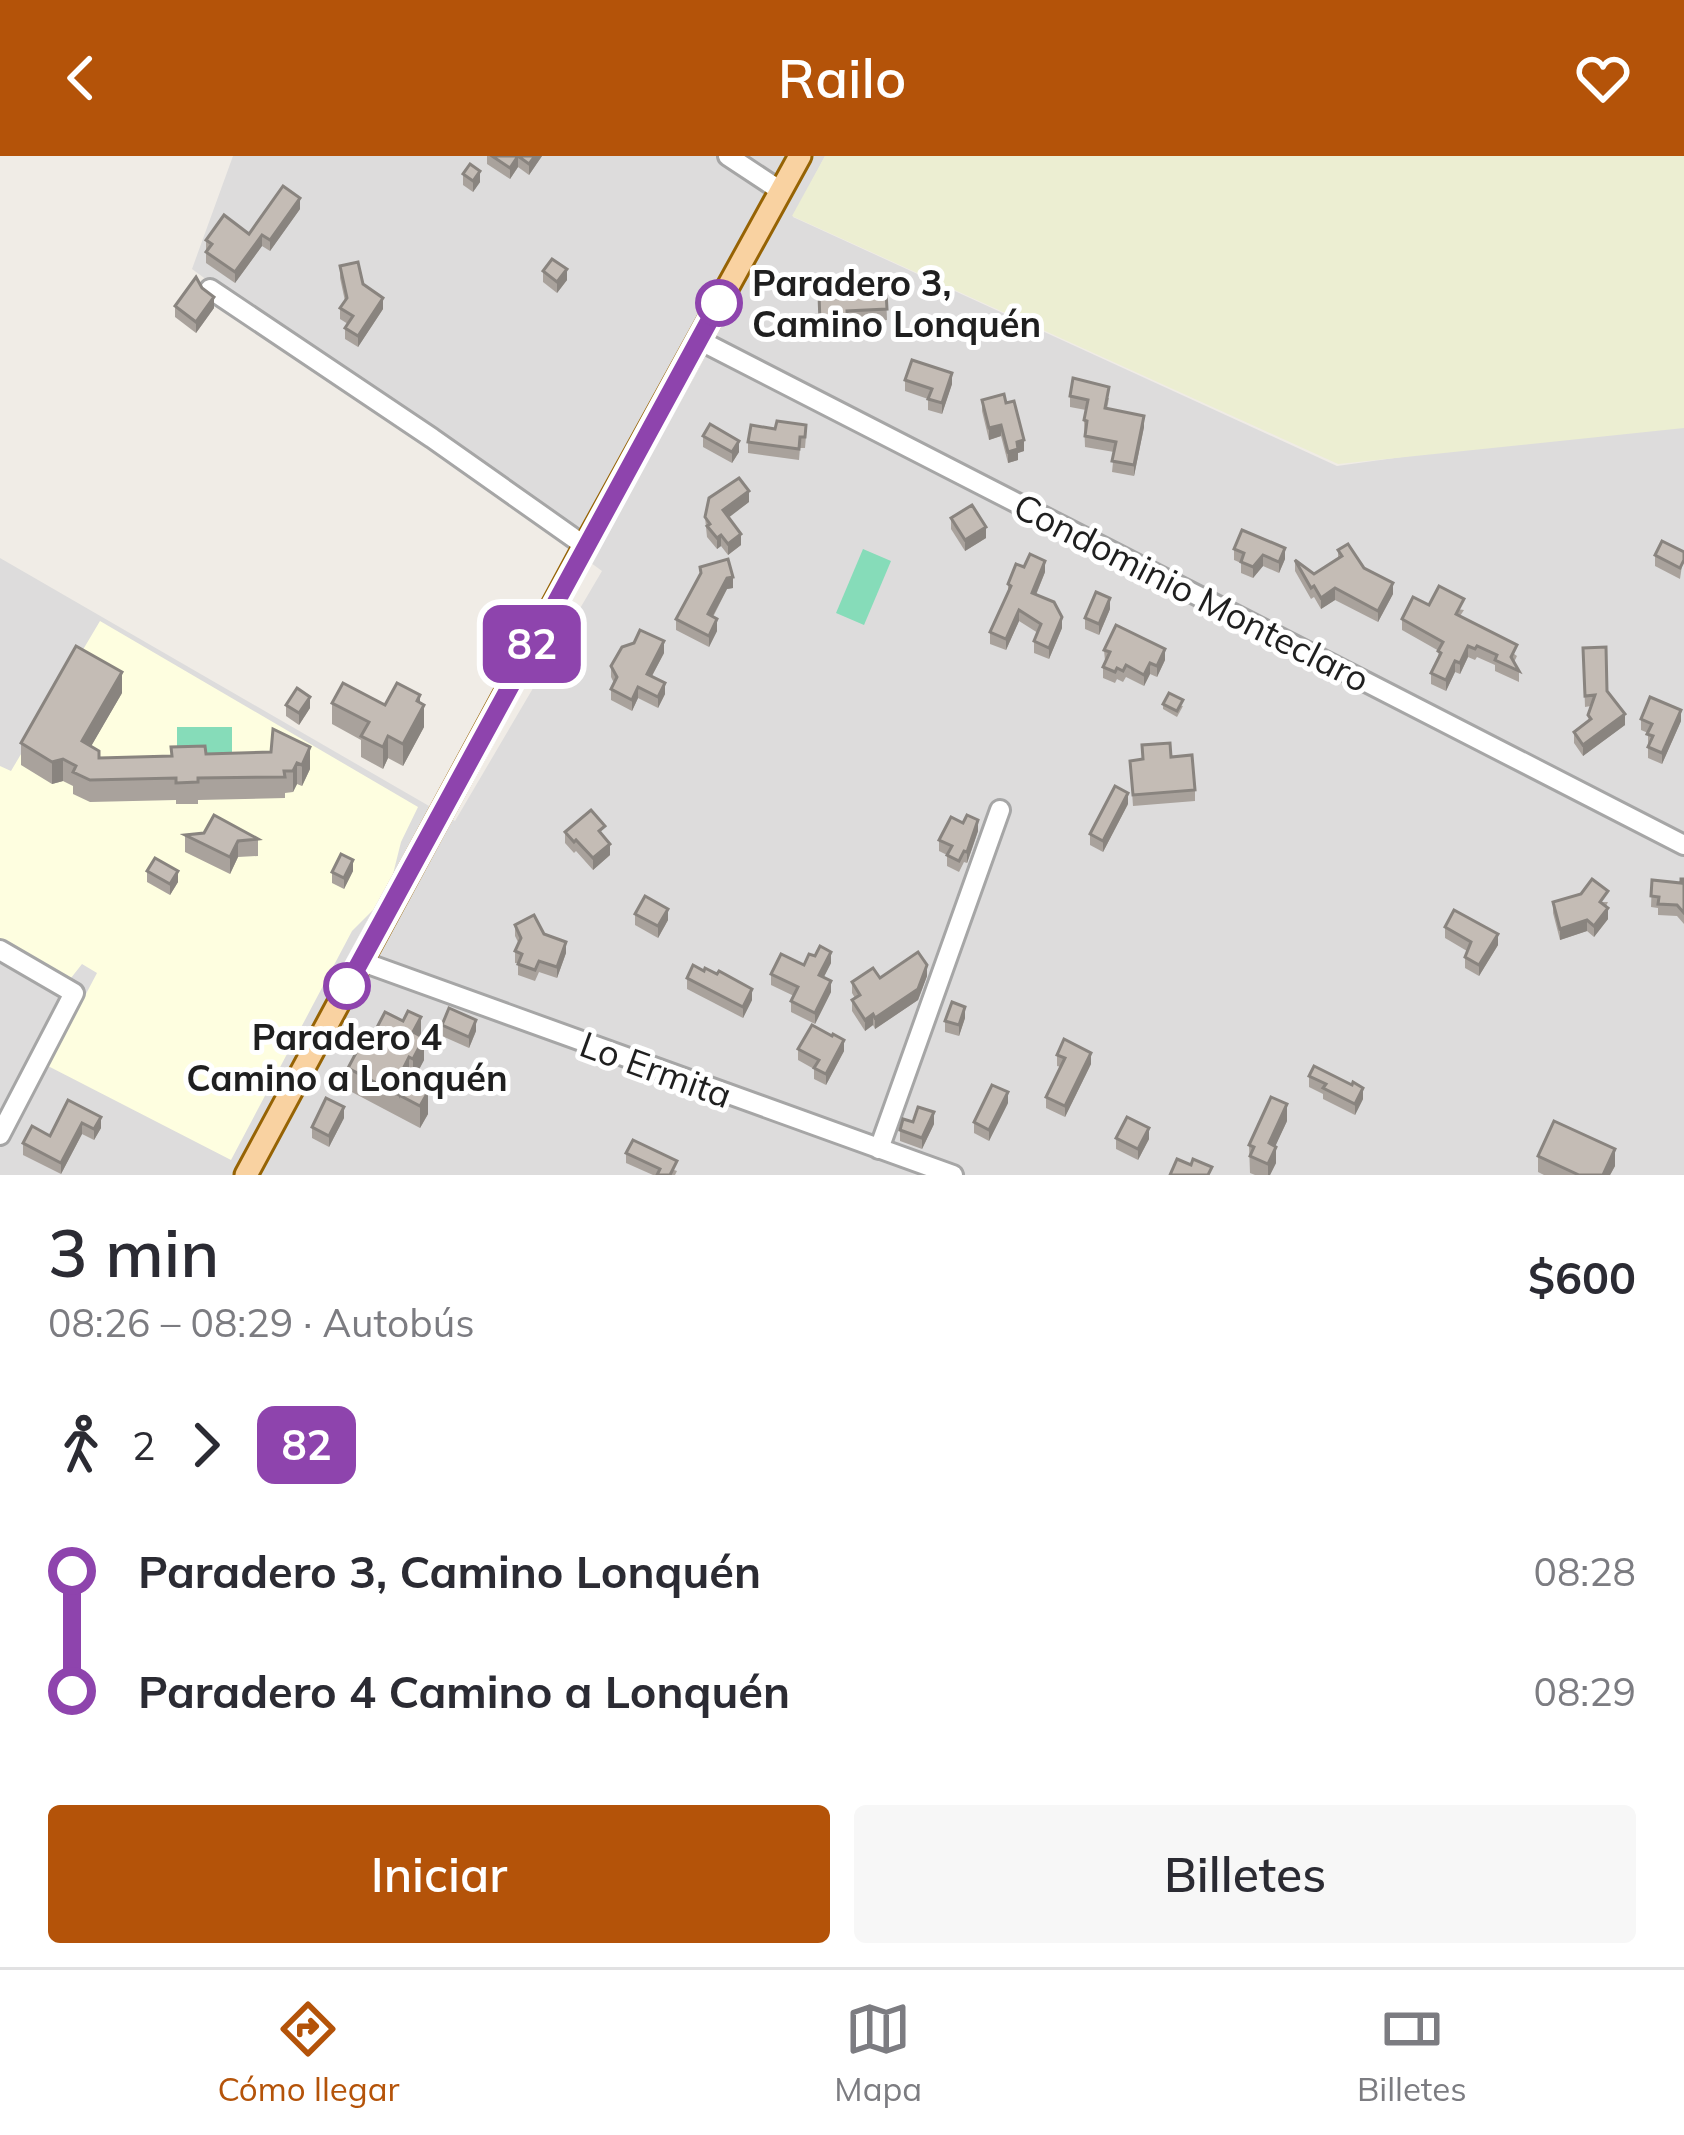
<!DOCTYPE html>
<html lang="es">
<meta charset="utf-8">
<style>
:root{--surface:#fff;--page:#f7f7f7;--text:#2b2b33;--muted:#7c7c81;--line:#e1e1e2;--accent:#b45309}
body{margin:0;font-family:Mulish,sans-serif;background:var(--page);color:var(--text);height:100vh;display:flex;flex-direction:column;font-size:45px;white-space:nowrap}
*{box-sizing:border-box;margin:0}
p{font-size:39px;color:var(--muted)}
.icon{flex:none;width:66px;height:66px;fill:none;stroke:currentColor;stroke-width:2;stroke-linecap:round;stroke-linejoin:round}
.map{position:relative;height:1019px;overflow:hidden}
.side{display:flex;flex-direction:column;background:var(--surface);flex:1}
.side>*{flex:none}
.badge{padding:0 24px;border-radius:18px;font-size:42px;line-height:78px}
.map>.badge{position:absolute;translate:-50% -50%;box-shadow:0 0 0 6px #fff}
.legs{display:flex;align-items:center;gap:18px;height:132px;padding:0 48px;font-size:39px}
.legs p{margin-inline-start:auto}
.head{display:flex;align-items:center;justify-content:space-between;height:204px;padding:0 48px}
h1{font-size:66px;font-weight:600;line-height:90px}
.button{display:flex;gap:24px;margin-top:auto;padding:24px 48px}
.button a{flex:1;height:138px;border-radius:12px;background:var(--accent);color:#fff;font-size:48px;font-weight:600;line-height:138px;text-align:center}
.button a+a{background:var(--page);color:var(--text)}
ul{padding:0 48px;list-style:none}
li{display:flex;align-items:center;gap:42px;height:120px;font-size:45px}
li i{display:grid;place-items:center;width:18px;height:100%;margin:0 15px;background:currentColor}
li i::after{content:'';width:30px;height:30px;margin:-15px;border:9px solid;border-radius:50%;background:var(--surface)}
li p{margin-inline-start:auto}
li:first-child i{background:linear-gradient(#0000 50%,currentColor 0)}
li:last-child i{background:linear-gradient(currentColor 50%,#0000 0)}
header{display:flex;justify-content:space-between;align-items:center;height:156px;padding:0 48px;background:var(--accent);color:#fff;font-size:54px;font-weight:600}
.dock{display:flex;justify-content:space-around;align-items:center;height:168px;border-top:3px solid var(--line);background:var(--surface);font-size:33px;color:var(--muted)}
.dock a{display:grid;justify-items:center;gap:6px}
.dock .selected{color:var(--accent)}
.map>svg:first-child{display:block}
.residential{fill:#dddcdc}
.education{fill:#fefee0}
.farmland{fill:#eceed2}
.pitch{fill:#86dcb9}
.lines{fill:none;stroke-linecap:round;stroke-linejoin:round}
.minor-casing{stroke:#a6a6a6;stroke-width:24}
.major-casing{stroke:#966304;stroke-width:27}
.minor{stroke:#fff;stroke-width:18}
.major{stroke:#f9d2a1;stroke-width:21}
.wall{fill:#a9a29c}
.shaded-wall{fill:#89847f}
.building{fill:#c4bcb5;stroke:#89847f;stroke-width:3}
.line-1-casing{stroke:#fff;stroke-width:27}
.line-1{stroke:#8e44ad;stroke-width:18}
.stop-1-dot{fill:#fff;stroke:#8e44ad;stroke-width:6}
.labels{text-anchor:middle;dominant-baseline:central;stroke-width:10;stroke-linejoin:round;paint-order:stroke}
.stop-label{font-size:36px;font-weight:bold;fill:#1f1f1f;stroke:#fff;text-anchor:start}
.street-label{font-size:36px;fill:#1f1f1f;stroke:#fff}
</style>
<header><svg class="icon" aria-label="back" viewBox="0 0 24 24"><path d="M15 5l-7 7 7 7"/></svg>Railo<svg class="icon" aria-label="heart" viewBox="0 0 24 24"><path d="M12 20l-8-8c-3-5 5-10 8-4 3-6 11-1 8 4z"/></svg></header>
<div class="map">
<svg width="1684" height="1019" viewBox="0 0 1684 1019">
<rect width="100%" height="100%" fill="#f0ece6"/>
<!-- residential -->
<path class="residential" d="M233,0H825L793,61L1337,310L1684,262V1019H0V402L455,665L602,415L192,113Z"/>
<!-- education -->
<path class="education" d="M100,465L418,651L401,686L393,718L373,754L352,775L231,1004L48,910L97,817L82,808L71,822L0,782V610L11,615Z"/>
<!-- farmland -->
<path class="farmland" d="M825,0H1684V272L1338,308L792,60Z"/>
<!-- pitch -->
<g class="pitch">
<path d="M863,393L891,405L864,469L836,457Z"/>
<rect x="177" y="571" width="55" height="33"/>
</g>
<g class="lines">
<defs>
<g id="minor">
<path d="M728,0L781,35"/>
<path d="M210,133L432,282L585,390"/>
<path d="M699,184L1684,689"/>
<path d="M0,794L74,837L0,979"/>
<path d="M360,805L953,1019"/>
<path d="M879,993L1000,654"/>
</g>
<path id="major" d="M246,1019L585,390L800,0"/>
</defs>
<!-- minor casing -->
<use href="#minor" class="minor-casing"/>
<!-- major casing -->
<use href="#major" class="major-casing"/>
<!-- minor -->
<use href="#minor" class="minor"/>
<!-- major -->
<use href="#major" class="major"/>
</g>
<!-- wall -->
<g class="wall">
<path d="M487,0H542L529,19L518,11L510,23L487,8Z"/>
<path d="M463,18L480,26L473,36L463,29Z"/>
<path d="M300,53L270,95L262,90L235,127L206,107V84L249,78Z"/>
<path d="M340,110L363,128L383,153L358,191L345,183V172L348,168L340,163V152L345,145L340,122Z"/>
<path d="M543,115L567,124L557,137L543,126Z"/>
<path d="M886,136L887,164L848,166V182L827,183V176L820,177L819,139Z"/>
<path d="M175,150L214,152L196,177L175,161Z"/>
<path d="M905,224L952,228L942,258L928,254V243L905,235Z"/>
<path d="M1070,240L1109,242L1107,253L1144,271L1134,320L1112,316L1114,296L1085,291L1084,264L1086,254L1070,251Z"/>
<path d="M982,244L1024,295L1018,297V304L1008,307L1001,280L989,284L982,255Z"/>
<path d="M703,280L739,296L732,307L703,291Z"/>
<path d="M806,280L805,292H800L799,304L748,297V286Z"/>
<path d="M749,346L728,361L741,389L728,399L721,390L717,393L707,381L705,361Z"/>
<path d="M951,362L986,382L965,395L951,373Z"/>
<path d="M1234,393L1285,403L1279,417L1263,410L1253,422L1241,417V407L1234,404Z"/>
<path d="M1338,394L1364,412L1393,438L1378,466L1335,444L1321,453L1314,441L1311,443L1295,415V404L1314,418L1338,403Z"/>
<path d="M1684,396L1680,423L1655,410V399Z"/>
<path d="M700,411L733,432L727,433L713,461L717,475L709,491L676,474V463L700,420Z"/>
<path d="M1045,416L1036,439L1062,472L1049,503L1034,497V485L1038,477L1019,465L1006,494L990,488V476L1008,437V428Z"/>
<path d="M1429,449L1464,454L1460,460L1517,500L1514,506L1519,515V526L1495,515V509L1477,501L1475,504L1468,501L1460,518L1455,516L1446,535L1431,528V517L1438,502L1439,495L1402,474V463Z"/>
<path d="M1110,453L1099,479L1085,473V462Z"/>
<path d="M1583,492L1625,569L1583,600L1574,587V576L1588,566L1591,550L1585,551Z"/>
<path d="M1104,494L1165,504L1157,521L1150,518L1144,530L1126,521L1123,526L1117,523L1115,527L1103,522V511L1105,505Z"/>
<path d="M664,497L652,520L665,538L658,552L638,542L632,555L611,544V533L614,527L611,521V510Z"/>
<path d="M122,537L91,590L99,602L271,596L310,613L302,630L297,628L293,636L285,637V642L198,644V648H176V644L90,646L73,638V630L63,625L52,628L21,609V587Z"/>
<path d="M332,547L385,549L420,547L424,571L403,610L388,602L383,613L361,601V584L332,568Z"/>
<path d="M1163,548L1183,550L1177,561L1163,553Z"/>
<path d="M286,549L310,552L299,569L286,560Z"/>
<path d="M1641,563L1681,565L1662,608L1648,602V577L1641,574Z"/>
<path d="M1142,589L1171,601L1195,634V645L1133,650L1130,605L1142,603Z"/>
<path d="M1128,648L1103,696L1090,689V678Z"/>
<path d="M978,675L967,707L964,706L959,716L947,710V699L939,695V684Z"/>
<path d="M565,676L605,681L610,699L593,714L576,695L574,697L565,687Z"/>
<path d="M185,679L258,683V700L238,701L230,718L185,696Z"/>
<path d="M147,715L178,726L170,739L147,726Z"/>
<path d="M353,715L344,733L332,727V716Z"/>
<path d="M1684,723V768L1677,760L1658,759V752L1651,751L1652,724L1681,727Z"/>
<path d="M1553,746H1608L1606,750L1608,763L1594,781L1587,775L1560,784L1553,757Z"/>
<path d="M635,758L668,764L658,782L635,769Z"/>
<path d="M515,769L544,778L566,797L557,822L539,816L535,825L518,819V807H515V795L519,788L515,780Z"/>
<path d="M1445,771L1498,789L1479,820L1465,812V801L1467,795L1445,782Z"/>
<path d="M831,807L824,821L831,836L815,868L791,856V845L794,840L771,829V818L804,809Z"/>
<path d="M704,815L717,818L752,844L743,862L687,833V822Z"/>
<path d="M927,820L918,844L875,873L873,869L865,875L852,855V844L855,842L852,837V826L880,822Z"/>
<path d="M965,862L959,880L945,876V865Z"/>
<path d="M442,869L476,875L469,892L442,880Z"/>
<path d="M373,879L421,880L424,904L413,925L409,923L408,926L428,958L420,972L348,934V912Z"/>
<path d="M832,880L844,895L826,929L814,923V913L798,904V893Z"/>
<path d="M1057,899L1091,908L1065,961L1046,952V941L1061,911L1057,910Z"/>
<path d="M1309,920L1363,943L1355,959L1323,943V938L1309,931Z"/>
<path d="M68,944L101,972L94,984L82,978L61,1018L23,999V987L50,980Z"/>
<path d="M1008,947L989,985L974,977V966Z"/>
<path d="M344,962L329,991L312,982V971Z"/>
<path d="M1287,965L1275,990L1276,1007L1270,1019H1255L1250,1017L1249,989Z"/>
<path d="M913,966L934,968L922,993L900,985V974Z"/>
<path d="M1116,982L1149,983L1138,1004L1116,993Z"/>
<path d="M626,997L677,1015L675,1019H653L626,1007Z"/>
<path d="M1538,1000L1615,1010L1610,1019H1544L1538,1016Z"/>
</g>
<!-- shaded-wall -->
<g class="shaded-wall">
<path d="M518,0V11L510,23V12Z"/>
<path d="M535,0H542L529,19V8Z"/>
<path d="M480,15V26L473,36V25Z"/>
<path d="M300,42V53L270,95V84Z"/>
<path d="M262,79V90L235,127V116Z"/>
<path d="M567,113V124L557,137V126Z"/>
<path d="M214,141V152L196,177V166Z"/>
<path d="M383,142V153L358,191V180Z"/>
<path d="M952,217V228L942,258V247Z"/>
<path d="M1144,260V271L1134,320V309Z"/>
<path d="M1001,269V280L989,284V272Z"/>
<path d="M1024,284V295L1018,297V304L1008,307V296L1017,286Z"/>
<path d="M739,285V296L732,307V296Z"/>
<path d="M749,335V346L723,366V354Z"/>
<path d="M986,371V382L965,395V384Z"/>
<path d="M741,378V389L728,399V388Z"/>
<path d="M721,379V390L717,393V382Z"/>
<path d="M1285,392V403L1279,417V406Z"/>
<path d="M1263,399V410L1253,422V411Z"/>
<path d="M1045,405V416L1032,448V437Z"/>
<path d="M733,421V432L727,433L708,469V458L727,422Z"/>
<path d="M1393,427V438L1378,466V455Z"/>
<path d="M1335,432V444L1321,453V442Z"/>
<path d="M1110,442V453L1099,479V468Z"/>
<path d="M1019,454V465L1006,494V483Z"/>
<path d="M1062,461V472L1049,503V492Z"/>
<path d="M717,463V475L709,491V480Z"/>
<path d="M664,485V497L647,529V518Z"/>
<path d="M1468,490V501L1460,518V507Z"/>
<path d="M1165,493V504L1157,521V510Z"/>
<path d="M1455,505V516L1446,535V524Z"/>
<path d="M1150,507V518L1144,530V519Z"/>
<path d="M122,516V537L82,606V585Z"/>
<path d="M665,527V538L658,552V541Z"/>
<path d="M638,531V542L632,555V544Z"/>
<path d="M420,539V558L424,549V571L403,610V588Z"/>
<path d="M310,541V552L299,569V557Z"/>
<path d="M1681,554V565L1662,608V597Z"/>
<path d="M1625,558V569L1583,600V589Z"/>
<path d="M388,580V602L383,613V591Z"/>
<path d="M310,591V613L302,630V609Z"/>
<path d="M63,603V625L52,628V606Z"/>
<path d="M297,607V628L293,636V615Z"/>
<path d="M1128,637V648L1103,696V685Z"/>
<path d="M978,664V675L967,707V696Z"/>
<path d="M238,685V701L230,718V701Z"/>
<path d="M610,688V699L593,714V702Z"/>
<path d="M353,704V715L344,733V722Z"/>
<path d="M178,715V726L170,739V728Z"/>
<path d="M1608,752V763L1594,781V770Z"/>
<path d="M668,753V764L658,782V770Z"/>
<path d="M1587,764V775L1560,784V773Z"/>
<path d="M1498,778V789L1479,820V809Z"/>
<path d="M566,786V797L557,822V811Z"/>
<path d="M831,796V807L819,830V819Z"/>
<path d="M927,809V820L918,844L875,873V862Z"/>
<path d="M831,825V836L815,868V857Z"/>
<path d="M752,833V844L743,862V851Z"/>
<path d="M965,851V862L959,880V869Z"/>
<path d="M873,858V869L865,875V864Z"/>
<path d="M421,861V883L413,876Z"/>
<path d="M476,864V875L469,892V881Z"/>
<path d="M424,882V904L413,925V903Z"/>
<path d="M844,884V895L826,929V918Z"/>
<path d="M1091,897V908L1065,961V950Z"/>
<path d="M409,901V923L399,943V921Z"/>
<path d="M1363,932V943L1355,959V948Z"/>
<path d="M428,936V958L420,972V950Z"/>
<path d="M1008,936V947L989,985V974Z"/>
<path d="M1287,948V965L1269,1004V987Z"/>
<path d="M344,951V962L329,991V980Z"/>
<path d="M934,956V968L922,993V982Z"/>
<path d="M101,961V972L94,984V973Z"/>
<path d="M82,967V978L61,1018V1007Z"/>
<path d="M1149,972V983L1138,1004V993Z"/>
<path d="M1276,991V1007L1270,1019H1268V1008Z"/>
<path d="M1615,993V1010L1610,1019H1603Z"/>
</g>
<!-- building -->
<g class="building">
<path d="M492,0H535L529,8L518,0L510,12Z"/>
<path d="M470,8L480,15L473,25L463,18Z"/>
<path d="M283,30L300,42L270,84L262,79L235,116L206,96L212,88L206,84L224,59L249,78Z"/>
<path d="M552,103L567,113L557,126L543,115Z"/>
<path d="M358,106L363,128L383,142L358,180L345,172L353,160L340,152L347,142L340,110Z"/>
<path d="M196,121L202,132L214,141L196,166L175,150Z"/>
<path d="M848,134V138L886,136L887,153L847,155L848,171L827,172V165L820,166L819,139H824L823,136Z"/>
<path d="M912,204L952,217L942,247L928,243L932,233L905,224Z"/>
<path d="M1073,222L1109,231L1105,252L1144,260L1134,309L1112,305L1116,286L1085,280L1087,265L1084,264L1088,244L1070,240Z"/>
<path d="M1004,238L1006,247L1014,245L1024,284L1017,286L1018,293L1008,296L1001,269L989,272L982,244Z"/>
<path d="M777,265L806,269L805,281H800L799,293L748,286L751,269L775,273Z"/>
<path d="M710,268L739,285L732,296L703,280Z"/>
<path d="M739,322L749,335L723,354L741,378L728,388L721,379L717,382L707,370L710,368L705,361L709,342Z"/>
<path d="M972,349L986,371L965,384L951,362Z"/>
<path d="M1242,374L1285,392L1279,406L1263,399L1253,411L1241,406L1244,397L1234,393Z"/>
<path d="M1662,385L1684,396V404L1680,412L1655,399Z"/>
<path d="M1348,388L1364,412L1393,427L1378,455L1335,432L1321,442L1314,430L1311,432L1295,404L1314,418L1342,400L1338,394Z"/>
<path d="M1030,398L1045,405L1032,437L1054,446L1062,461L1049,492L1034,485L1041,468L1019,454L1006,483L990,476L1011,430L1008,428L1016,408L1024,411Z"/>
<path d="M728,403L733,421L727,422L708,458L717,463L709,480L676,463L701,417L700,411Z"/>
<path d="M1439,430L1464,443L1456,458L1517,489L1511,501L1519,515L1495,504L1497,499L1477,490L1475,493L1468,490L1460,507L1455,505L1446,524L1431,517L1441,497L1438,495L1443,486L1402,463L1413,441L1429,449Z"/>
<path d="M1096,436L1110,442L1099,468L1085,462Z"/>
<path d="M1116,469L1165,493L1157,510L1150,507L1144,519L1126,509L1123,515L1117,512L1115,516L1103,511L1110,496L1104,494Z"/>
<path d="M640,474L664,485L647,518L665,527L658,541L638,531L632,544L611,533L617,521L611,510L622,491L634,487Z"/>
<path d="M76,490L122,516L82,585L99,595V602L172,600L171,591L205,590L206,598L271,596L273,573L310,591L302,609L297,607L293,615H284L285,621L198,622V626L176,627V622L90,624L73,616L76,610L63,603L52,606L21,587Z"/>
<path d="M1606,491L1607,535L1625,558L1583,589L1574,576L1591,563L1588,559L1595,539L1585,540L1583,492Z"/>
<path d="M343,527L385,549L397,527L420,539L417,545L424,549L403,588L388,580L383,591L361,580L369,566L332,547Z"/>
<path d="M297,532L310,541L299,557L286,549Z"/>
<path d="M1169,537L1183,544L1177,555L1163,548Z"/>
<path d="M1650,541L1681,554L1662,597L1648,591L1653,580L1647,578L1652,568L1641,563Z"/>
<path d="M1170,587L1171,601L1192,599L1195,634L1133,639L1130,605L1143,603L1142,589Z"/>
<path d="M1115,630L1128,637L1103,685L1090,678Z"/>
<path d="M591,654L605,670L599,675L610,688L593,702L576,684L574,686L565,676Z"/>
<path d="M214,659L258,683L238,685L230,701L185,679L204,677Z"/>
<path d="M967,659L978,664L967,696L964,695L959,705L947,699L952,690L939,684L951,661L963,667Z"/>
<path d="M341,698L353,704L344,722L332,716Z"/>
<path d="M155,702L178,715L170,728L147,715Z"/>
<path d="M1592,723L1608,735L1600,746L1608,752L1594,770L1587,764L1560,773L1553,746L1581,738Z"/>
<path d="M1681,723H1684V757L1677,749L1658,748L1659,741L1651,740L1652,724L1681,727Z"/>
<path d="M645,740L668,753L658,770L635,758Z"/>
<path d="M1454,754L1498,778L1479,809L1465,801L1471,786L1445,771Z"/>
<path d="M534,759L544,778L566,786L557,811L539,805L535,814L518,808L522,798L515,795L521,782L515,769Z"/>
<path d="M820,790L831,796L819,819L831,825L815,857L791,845L798,831L771,818L781,798L804,809L809,798L815,800Z"/>
<path d="M918,796L927,809L918,833L875,862L873,858L865,864L852,844L860,839L852,826L873,812L880,822Z"/>
<path d="M693,809L704,815L705,812L717,818L719,815L752,833L743,851L687,822Z"/>
<path d="M952,846L965,851L959,869L945,865Z"/>
<path d="M449,852L476,864L469,881L442,869Z"/>
<path d="M408,855L421,861L413,876L424,882L413,903L409,901L399,921L428,936L420,950L348,912L367,876L373,879L385,856L403,865Z"/>
<path d="M812,869L832,880L833,878L844,884L826,918L814,912L819,904L798,893Z"/>
<path d="M1064,883L1091,897L1065,950L1046,941L1065,902L1057,899Z"/>
<path d="M1314,910L1352,929L1353,926L1363,932L1355,948L1323,932L1326,928L1309,920Z"/>
<path d="M992,929L1008,936L989,974L974,966Z"/>
<path d="M1271,941L1287,948L1269,987L1276,991L1268,1008L1250,1000L1254,991L1249,989Z"/>
<path d="M326,942L344,951L329,980L312,971Z"/>
<path d="M68,944L101,961L94,973L82,967L61,1007L23,987L32,970L50,980Z"/>
<path d="M918,951L934,956L922,982L900,974L903,963L913,966Z"/>
<path d="M1127,961L1149,972L1138,993L1116,982Z"/>
<path d="M1554,965L1615,993L1603,1019H1579L1538,1000Z"/>
<path d="M633,984L677,1005L670,1019H657L660,1013L626,997Z"/>
<path d="M1177,1003L1191,1009L1193,1003L1212,1011L1208,1019H1170Z"/>
</g>
<g class="lines">
<defs>
<path id="line-1" d="M347,830L719,147"/>
</defs>
<!-- line-1 casing -->
<use href="#line-1" class="line-1-casing"/>
<!-- line-1 -->
<use href="#line-1" class="line-1"/>
</g>
<!-- markers -->
<g class="stop-1-dot">
<circle cx="719" cy="147" r="21"/>
<circle cx="347" cy="830" r="21"/>
</g>
<g class="labels">
<!-- stop labels -->
<g class="stop-label">
<text x="752" y="126">Paradero 3,<tspan x="752" dy="41">Camino Lonquén</tspan></text>
<text x="347" y="880" text-anchor="middle">Paradero 4<tspan x="347" dy="41">Camino a Lonquén</tspan></text>
</g>
<!-- street labels -->
<g class="street-label">
<text transform="translate(1192 436) rotate(27)">Condominio Monteclaro</text>
<text transform="translate(656 913) rotate(20)">Lo Ermita</text>
</g>
</g>
</svg>
<b class="badge" style="left:532px;top:488px;background:#8e44ad;color:#fff">82</b>
</div>
<section class="side">
<div class="head"><div><h1>3 min</h1><p>08:26 – 08:29 · Autobús</p></div><b>$600</b></div>
<div class="legs"><svg class="icon" aria-label="walk" viewBox="0 0 24 24"><circle cx="13" cy="4" r="2"/><path d="M13 8l-2 6 4 7M11 14l-3 7M7 12l3-4h3l4 4"/></svg>2<svg class="icon" aria-label="forward" viewBox="0 0 24 24"><path d="M9 5l7 7-7 7"/></svg><b class="badge" style="background:#8e44ad;color:#fff">82</b></div>
<ul>
<li><i style="color:#8e44ad"></i><b>Paradero 3, Camino Lonquén</b><p>08:28</p></li>
<li><i style="color:#8e44ad"></i><b>Paradero 4 Camino a Lonquén</b><p>08:29</p></li>
</ul>
<div class="button"><a>Iniciar</a><a>Billetes</a></div>
</section>
<nav class="dock">
<a class="selected"><svg class="icon" aria-label="directions" viewBox="0 0 24 24"><path d="M12 3l9 9-9 9-9-9zM9 14v-3h6M13 9l2 2-2 2"/></svg>Cómo llegar</a>
<a><svg class="icon" aria-label="map" viewBox="0 0 24 24"><path d="M3 6l6-2 6 2 6-2v14l-6 2-6-2-6 2zM9 4v14M15 6v14"/></svg>Mapa</a>
<a><svg class="icon" aria-label="tickets" viewBox="0 0 24 24"><path d="M3 7h18v10H3zM15 7v10"/></svg>Billetes</a>
</nav>
